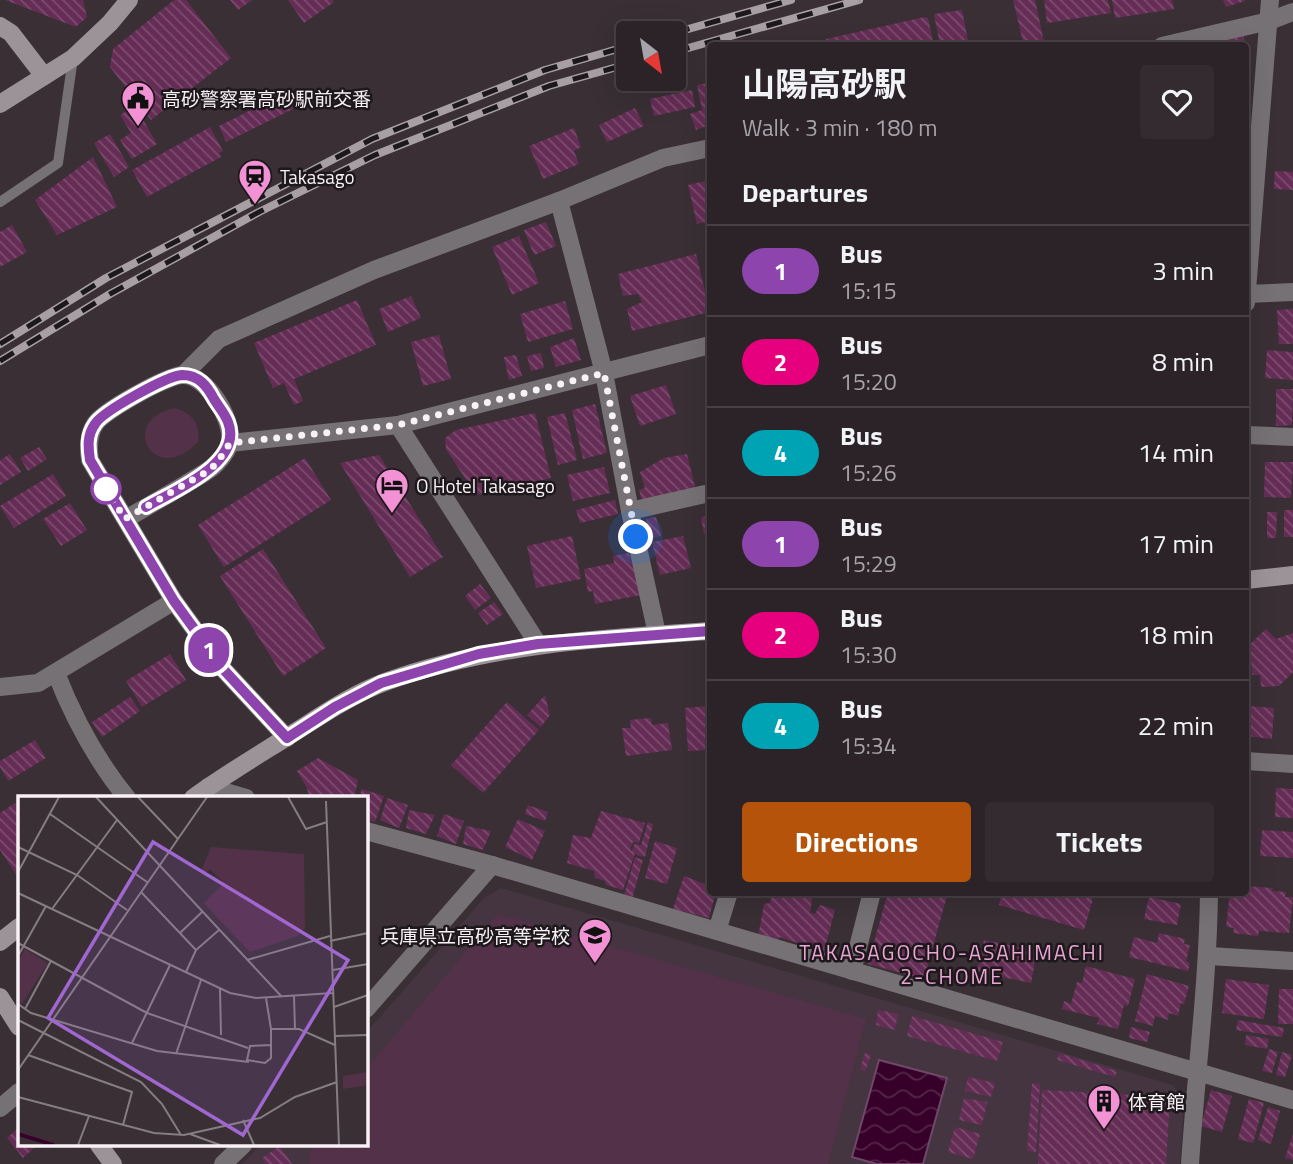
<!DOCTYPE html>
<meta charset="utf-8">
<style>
:root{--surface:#2b2328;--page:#332b30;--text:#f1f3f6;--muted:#a6a4a8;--line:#474045;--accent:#b45309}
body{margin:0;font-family:"Titillium Web","Noto Sans JP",sans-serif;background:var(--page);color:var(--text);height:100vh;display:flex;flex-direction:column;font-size:26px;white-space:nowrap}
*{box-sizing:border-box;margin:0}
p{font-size:23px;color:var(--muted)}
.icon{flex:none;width:38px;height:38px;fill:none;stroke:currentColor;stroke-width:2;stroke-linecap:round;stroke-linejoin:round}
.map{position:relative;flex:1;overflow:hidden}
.panel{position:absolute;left:707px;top:42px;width:542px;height:854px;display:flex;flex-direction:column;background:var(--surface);border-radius:7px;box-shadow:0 7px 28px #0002,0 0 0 2px var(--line)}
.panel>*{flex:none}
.badge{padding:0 14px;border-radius:23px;font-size:24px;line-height:46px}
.needle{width:46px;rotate:149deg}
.buttons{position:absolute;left:616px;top:21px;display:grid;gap:14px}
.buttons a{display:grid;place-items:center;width:70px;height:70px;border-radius:7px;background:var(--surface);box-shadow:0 7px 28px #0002,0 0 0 2px var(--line);font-size:35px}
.you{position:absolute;width:35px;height:35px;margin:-18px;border:5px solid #fff;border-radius:50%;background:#1a73e8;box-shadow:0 0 0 10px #1a73e833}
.map>.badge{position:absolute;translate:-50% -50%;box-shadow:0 0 0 4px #fff}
h2{padding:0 35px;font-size:26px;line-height:63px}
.round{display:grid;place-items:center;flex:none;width:74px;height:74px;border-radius:7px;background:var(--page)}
.summary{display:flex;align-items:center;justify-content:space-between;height:119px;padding:0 35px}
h1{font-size:33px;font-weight:700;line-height:52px}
.primary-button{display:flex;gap:14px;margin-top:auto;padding:14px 35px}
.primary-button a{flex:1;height:80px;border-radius:7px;background:var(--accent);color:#fff;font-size:28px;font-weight:700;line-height:80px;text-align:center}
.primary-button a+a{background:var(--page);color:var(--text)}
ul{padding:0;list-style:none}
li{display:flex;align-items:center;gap:21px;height:91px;padding:0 35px;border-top:2px solid var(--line)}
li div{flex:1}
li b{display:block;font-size:26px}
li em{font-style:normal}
li .badge{min-width:77px;font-weight:700;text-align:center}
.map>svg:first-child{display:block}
.built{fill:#453540}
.green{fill:#533148}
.water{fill:url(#water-waves);stroke:#704867;stroke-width:2}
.building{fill:url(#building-back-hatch)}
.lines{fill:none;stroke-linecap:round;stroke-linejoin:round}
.lane{stroke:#767174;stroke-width:10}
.street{stroke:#767174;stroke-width:18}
.secondary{stroke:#9c9399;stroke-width:18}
.rail-casing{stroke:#a79fa4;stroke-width:8}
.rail{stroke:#1d181b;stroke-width:5;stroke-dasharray:16;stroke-linecap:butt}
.line-casing{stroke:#fff;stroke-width:16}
.line{stroke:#8e44ad;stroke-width:10}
.walk{stroke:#f8f1f6;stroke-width:7;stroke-dasharray:0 12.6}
.stop-dot{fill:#fff;stroke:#8e44ad;stroke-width:3.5}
.labels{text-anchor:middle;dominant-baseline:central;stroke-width:5;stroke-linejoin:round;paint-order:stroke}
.poi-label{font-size:19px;fill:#f8f1f6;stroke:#1d181b;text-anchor:start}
.neighbourhood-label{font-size:21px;letter-spacing:2px;fill:#eaa5d3;stroke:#1d181b}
.inset-river{fill:none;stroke:#36002a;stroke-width:3.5}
.inset-road{fill:none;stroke:#857d82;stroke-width:2}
.view{fill:#a067d0;fill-opacity:0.15;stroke:#a067d0;stroke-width:3.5}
.inset-edge{fill:none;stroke:#f8f1f6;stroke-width:3.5}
</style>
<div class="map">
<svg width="1293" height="1164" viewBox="0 0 1293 1164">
<defs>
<pattern id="water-waves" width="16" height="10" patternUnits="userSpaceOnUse" patternTransform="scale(1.75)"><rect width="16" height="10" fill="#36002a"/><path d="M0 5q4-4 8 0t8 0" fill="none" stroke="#54264a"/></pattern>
<pattern id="building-back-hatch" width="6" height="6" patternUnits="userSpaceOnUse" patternTransform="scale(1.75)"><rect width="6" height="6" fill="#652d55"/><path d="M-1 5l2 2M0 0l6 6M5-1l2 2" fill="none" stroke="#7c4c6e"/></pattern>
</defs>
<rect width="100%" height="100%" fill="#392f35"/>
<!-- built -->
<path class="built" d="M501,888L1173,1085L1184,1101L1180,1164H242L261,1145H366V1033L484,898Z"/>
<!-- green -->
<g class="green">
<path d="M175,408C192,413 201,424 198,442C153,489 117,419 175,408Z"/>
<path d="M498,914L866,1019L828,1164H309L312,1145H366V1069Z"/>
</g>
<!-- water -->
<path class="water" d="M879,1060L947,1078L923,1164H877L852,1157Z"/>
<!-- building -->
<g class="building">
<path d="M5,0H83L87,17L76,27Z"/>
<path d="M174,0H186L231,58L151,120L110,67L113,49Z"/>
<path d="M230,0H252L238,10Z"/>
<path d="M288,0H332L334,2L304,23Z"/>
<path d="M1013,0H1035L1045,46H1024Z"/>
<path d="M1044,0H1108L1111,13L1047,23Z"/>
<path d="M1112,0H1172L1174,9L1115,18Z"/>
<path d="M1223,0H1245V1L1226,7Z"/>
<path d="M962,10L969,46H940L934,14Z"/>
<path d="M925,17L928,18L934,46H827L826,39Z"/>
<path d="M1243,34L1246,46H1225L1223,39Z"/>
<path d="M1246,63L1251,84L1246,85Z"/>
<path d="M710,83V134L707,126L696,130L690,114L702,110L697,85Z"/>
<path d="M692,90L695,107L654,116L650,99Z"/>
<path d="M287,92L295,108L226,142L219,126Z"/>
<path d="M135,106L157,144L132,159L120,140L131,133L120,115Z"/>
<path d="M635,108L644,126L607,142L599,125Z"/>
<path d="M210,127L223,151L219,153L221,157L147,197L132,170Z"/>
<path d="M574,128L581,147L574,151L579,164L543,179L529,146Z"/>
<path d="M110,134L129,167L114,177L94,143Z"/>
<path d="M93,157L117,207L57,235L35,200Z"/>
<path d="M1275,171L1293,172V190L1274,189Z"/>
<path d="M710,180V221L697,224L688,185Z"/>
<path d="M546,222L556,246L534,255L524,230Z"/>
<path d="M12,225L27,252L0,267V232Z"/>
<path d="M519,236L539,283L512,295L492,247Z"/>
<path d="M696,254L710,312L632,331L627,309L642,302L638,294L623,296L618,274Z"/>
<path d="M411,296L421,318L388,332L379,309Z"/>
<path d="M357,300L376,345L294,379L303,401L294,405L284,383L273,388L254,343Z"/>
<path d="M565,301L573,329L528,342L520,314Z"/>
<path d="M1293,309V344H1279L1277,310Z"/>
<path d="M439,335L451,379L423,386L411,342Z"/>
<path d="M574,338L581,360L556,367L550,347Z"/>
<path d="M1267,350L1293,352V380L1265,378Z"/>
<path d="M541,353L544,368L531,371L527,356Z"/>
<path d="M516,355L522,376L509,380L504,357Z"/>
<path d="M666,385L676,414L640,426L630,396Z"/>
<path d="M1276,389H1293L1292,425L1276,426Z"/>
<path d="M595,404L607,453L583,459L572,410Z"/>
<path d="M535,413L551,478L476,495L446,449L445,438L456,430Z"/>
<path d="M565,413L577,460L558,465L547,417Z"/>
<path d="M39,447L47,459L28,471L20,458Z"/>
<path d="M10,454L21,472L0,485V460Z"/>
<path d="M687,454L696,491L642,501L639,490L645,488L640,472L664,458Z"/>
<path d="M379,455L443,557L410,577L340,463Z"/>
<path d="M305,458L331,500L224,567L198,525Z"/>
<path d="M1265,462H1293L1291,498L1264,497Z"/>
<path d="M604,467L610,493L573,501L567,475Z"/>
<path d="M53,474L66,496L14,528L0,506Z"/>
<path d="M615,500L618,514L580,523L576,510Z"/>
<path d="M70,503L87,530L61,546L43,519Z"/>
<rect x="1284" y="510" width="9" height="27"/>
<path d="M1267,512H1277L1276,538H1267Z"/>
<path d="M710,515V534H704L701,517Z"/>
<path d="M656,517L661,536L651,538L646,519Z"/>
<path d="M572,536L581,579L536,588L527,546Z"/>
<path d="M683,536L691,568L660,575L652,542Z"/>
<path d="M263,549L326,648L283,676L220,576Z"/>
<path d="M629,553L631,562H635L641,595L595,604L593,591L588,592L584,569L614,563L613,556Z"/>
<path d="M480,584L491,598L475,610L465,596Z"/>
<path d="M494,602L503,614L487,625L478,613Z"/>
<path d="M1266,629L1276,639L1293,633V672L1279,686L1261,687L1260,675H1252L1251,658L1246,653V648Z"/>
<path d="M170,654L186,680L142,707L126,681Z"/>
<path d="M545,695L550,715L541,727L527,715Z"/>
<path d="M130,697L140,711L102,737L92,722Z"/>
<path d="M507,702L539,730L483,793L451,765Z"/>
<path d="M710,706V743H705L706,750L688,751L685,708Z"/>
<path d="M1246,706L1274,708L1272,739L1246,736Z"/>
<path d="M651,718L652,725L668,723L672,750L626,756L622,728H631L630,720Z"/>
<path d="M35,740L46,758L8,781L0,767V761Z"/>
<path d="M318,758L358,780L354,798H309L307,788L297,771Z"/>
<path d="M1276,788L1293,789V818L1275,817Z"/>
<path d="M362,789L384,796L375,822L366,819V798H359Z"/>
<path d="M387,798L408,805L399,828L380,820Z"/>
<path d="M15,803L19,810V874L17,876L0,850V813Z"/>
<path d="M528,805L548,812L545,821L525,814Z"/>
<path d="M409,810L435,815L426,834L406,828Z"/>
<path d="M601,811L645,823L639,843L633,842L630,849L632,851L634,844L641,845L648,822L653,824L645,857L638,856L635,853L623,890L606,885L605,881L595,878L594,871L567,863L573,835L591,838Z"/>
<path d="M444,814L464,821L456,844L437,836Z"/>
<path d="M518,819L545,831L532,860L505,847Z"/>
<path d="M466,826L491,831L483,850L463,844Z"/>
<path d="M1262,830L1293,832V858L1260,856Z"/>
<path d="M655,841L677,848L667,884L645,878Z"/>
<path d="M635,857L643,860L632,899L624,895Z"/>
<path d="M684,876L710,886V892H716L709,918L673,909Z"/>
<path d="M1246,886L1273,888L1272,891L1286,892L1285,897H1293L1289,933L1259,931L1258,936L1233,933L1234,928L1226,927L1230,892H1246Z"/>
<path d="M772,892H813L810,913L815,914L820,905L835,910L824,951L779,937L778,941L758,937L764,904L770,903Z"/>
<path d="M888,892H948L924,979L868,964Z"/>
<path d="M1002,892H1071L1093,899L1084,930L999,905Z"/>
<path d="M1149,897L1181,904L1177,925L1144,919Z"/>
<path d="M1159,933L1185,939L1184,944L1190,945L1186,961L1190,963L1188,971L1129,957L1134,937L1157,943Z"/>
<path d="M984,940L1037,951L1031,983L977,972Z"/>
<path d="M1086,966L1135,979L1128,1006L1124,1005L1118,1029L1097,1024L1099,1018L1062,1009L1064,1001L1071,1004L1077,982L1082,983Z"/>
<path d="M1147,974L1189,986L1184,1004L1181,1003L1178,1016L1169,1013L1168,1020L1155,1016L1153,1026L1135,1021Z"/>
<path d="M1226,979L1269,985L1264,1019L1222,1013Z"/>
<path d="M1279,989H1293V1024H1278Z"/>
<path d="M878,1010L898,1014L895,1030L876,1025Z"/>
<path d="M912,1016L1003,1042L997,1061L907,1036Z"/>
<path d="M1238,1020L1284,1028L1282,1037L1236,1030Z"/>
<path d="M1131,1027L1150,1032L1147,1042L1129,1038Z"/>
<path d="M1246,1035L1269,1039L1267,1049L1245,1045Z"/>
<path d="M1269,1049L1278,1052L1272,1073L1262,1071Z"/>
<path d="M1282,1052L1292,1055L1285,1077L1276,1075Z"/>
<path d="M865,1053L871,1055L865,1071L860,1069Z"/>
<path d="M1059,1053L1117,1071L1115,1077L1057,1060Z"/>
<path d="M968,1077L995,1083L991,1097L965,1091Z"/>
<path d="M1032,1083L1040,1084L1036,1152L1027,1151Z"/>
<path d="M1042,1090L1170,1097L1166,1164H1038Z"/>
<path d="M1211,1090L1232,1096L1222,1132L1201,1126Z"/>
<path d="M964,1098L987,1102L982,1125L959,1120Z"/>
<path d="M1249,1099L1264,1103L1253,1143L1238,1139Z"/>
<path d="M1268,1107L1280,1111L1271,1144L1258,1140Z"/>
<path d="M19,1127V1145H33L35,1147L23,1158L7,1138Z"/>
<path d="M955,1127L980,1134L973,1159L948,1152Z"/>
<path d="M1293,1134V1160L1285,1158Z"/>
<path d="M280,1146L292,1164H266L262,1158Z"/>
</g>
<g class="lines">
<!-- lane -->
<path class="lane" d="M0,202L58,163L73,58"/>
<!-- street -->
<g class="street">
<path d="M1162,46L1269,21L1293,12"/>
<path d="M559,201L604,373L630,511L657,634"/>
<path d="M1246,294L1293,292"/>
<path d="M1246,303L1270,0"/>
<path d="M183,375L219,339L374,270L559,201L663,158L710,148"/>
<path d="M398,425L538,644"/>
<path d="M1246,435L1293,437"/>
<path d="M230,443L398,425L710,345"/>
<path d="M630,511L705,494"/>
<path d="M126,519C146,507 166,496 186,484C196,477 209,472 217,463C223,457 229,448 230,440C232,418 207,375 183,375C168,375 103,411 95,424C88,435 88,447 90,460L174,601L224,670L287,738"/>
<path d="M56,673C74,719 96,760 127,798"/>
<path d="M0,687L38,683L174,601"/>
<path d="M1246,761L1293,764"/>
<path d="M208,787L246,798"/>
<path d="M366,831L492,865L1293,1100"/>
<path d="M717,931L729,892"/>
<path d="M1209,956L1293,961"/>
<path d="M852,971L872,892"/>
<path d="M366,1009L492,865"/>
<path d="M0,1108L19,1092"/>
<path d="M223,1164L243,1145"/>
<path d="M1190,1164C1196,1073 1208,983 1209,892"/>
</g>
<!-- secondary -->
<g class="secondary">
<path d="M0,26L11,33L44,76"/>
<path d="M0,104L73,58L110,23L129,0"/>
<path d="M1246,580L1293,575"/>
<path d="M193,798C223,776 255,757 287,737C318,718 350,695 385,682C490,644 600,638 710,631"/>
<path d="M0,942L19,927"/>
<path d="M0,997L19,1027"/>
<path d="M99,1145L113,1164"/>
</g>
<defs>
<g id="rail">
<path d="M674,33L791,0"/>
<path d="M674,52L859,0"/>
<path d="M0,344L106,278L372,139L545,70L628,46"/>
<path d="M0,361L110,294L259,212L375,155L549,86L628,64"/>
</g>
</defs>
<!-- rail casing -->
<use href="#rail" class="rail-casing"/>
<!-- rail -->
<use href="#rail" class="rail"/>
</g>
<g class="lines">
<defs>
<path id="line" d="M146,507C173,491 244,463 228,422C225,414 219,407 214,399C207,386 199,375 182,375C167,376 103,411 95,424C87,435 88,447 90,460L174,601L224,670L287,738L335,707L381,683L479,654L538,644L710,631"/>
</defs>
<!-- line casing -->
<use href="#line" class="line-casing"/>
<!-- line -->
<use href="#line" class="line"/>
<!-- walk -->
<path class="walk" d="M106,489L125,519L208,471L217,463L230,443L398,425L604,373L636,537"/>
</g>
<!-- icons -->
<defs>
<symbol id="civic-pin" viewBox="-11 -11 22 30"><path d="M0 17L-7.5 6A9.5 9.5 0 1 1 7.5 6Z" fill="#f391d5" stroke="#1d181b"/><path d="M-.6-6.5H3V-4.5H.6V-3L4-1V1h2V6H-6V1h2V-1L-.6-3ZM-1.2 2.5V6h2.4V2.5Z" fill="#111"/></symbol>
<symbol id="station-pin" viewBox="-11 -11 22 30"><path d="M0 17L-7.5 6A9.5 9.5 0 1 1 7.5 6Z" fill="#f391d5" stroke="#1d181b"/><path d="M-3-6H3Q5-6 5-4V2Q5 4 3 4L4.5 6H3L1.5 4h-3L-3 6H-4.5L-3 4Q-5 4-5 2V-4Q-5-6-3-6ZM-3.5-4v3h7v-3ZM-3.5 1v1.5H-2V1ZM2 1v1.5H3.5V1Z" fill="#111"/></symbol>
<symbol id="hotel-pin" viewBox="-11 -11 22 30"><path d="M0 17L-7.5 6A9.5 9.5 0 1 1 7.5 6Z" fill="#f391d5" stroke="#1d181b"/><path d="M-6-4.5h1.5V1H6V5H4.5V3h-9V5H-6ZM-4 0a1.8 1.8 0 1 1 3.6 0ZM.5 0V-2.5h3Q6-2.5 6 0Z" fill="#111"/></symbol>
<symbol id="school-pin" viewBox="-11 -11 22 30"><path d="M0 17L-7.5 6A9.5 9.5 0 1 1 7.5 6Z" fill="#f391d5" stroke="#1d181b"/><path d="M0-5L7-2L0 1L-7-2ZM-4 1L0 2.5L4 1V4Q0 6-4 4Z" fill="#111"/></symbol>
<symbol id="building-pin" viewBox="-11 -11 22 30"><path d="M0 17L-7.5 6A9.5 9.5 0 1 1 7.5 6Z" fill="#f391d5" stroke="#1d181b"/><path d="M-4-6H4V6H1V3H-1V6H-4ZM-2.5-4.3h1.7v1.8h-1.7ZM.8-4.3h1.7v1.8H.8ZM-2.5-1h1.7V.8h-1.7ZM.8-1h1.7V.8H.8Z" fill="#111"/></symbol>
</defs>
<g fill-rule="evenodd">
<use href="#civic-pin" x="119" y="79" width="38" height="52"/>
<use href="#station-pin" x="236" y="157" width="38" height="52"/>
<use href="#hotel-pin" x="373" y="466" width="38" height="52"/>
<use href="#school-pin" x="576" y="916" width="38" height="52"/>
<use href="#building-pin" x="1085" y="1082" width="38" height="52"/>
</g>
<!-- markers -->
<circle class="stop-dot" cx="106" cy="489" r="14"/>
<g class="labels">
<!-- poi labels -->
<g class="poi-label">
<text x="162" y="98">高砂警察署高砂駅前交番</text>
<text x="280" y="176">Takasago</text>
<text x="416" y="485">O Hotel Takasago</text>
<text x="570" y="935" text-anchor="end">兵庫県立高砂高等学校</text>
<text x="1128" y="1101">体育館</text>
</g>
<!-- neighbourhood labels -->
<g class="neighbourhood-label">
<text x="952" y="952">TAKASAGOCHO-ASAHIMACHI<tspan x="952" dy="24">2-CHOME</tspan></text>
</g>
</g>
<!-- overview -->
<g transform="translate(18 796)">
<rect width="350" height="350" fill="#392f35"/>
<path d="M193,51L286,58L287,132L279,140L232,156L186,107L206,87L192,73L187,78L183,75Z" fill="#533148"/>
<path d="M7,153L30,167L4,208L0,205V165ZM350,276V289L325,293V280Z" fill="#533148"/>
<path class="inset-river" d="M0,338L36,349"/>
<path class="inset-road" d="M78,1L264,201M120,1L160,43M270,1L288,33L309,26M308,5L321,349M32,18L129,86M0,51L59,79L109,114M0,76L41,1M123,96L178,154M0,97L212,197L238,202L315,197M34,113L99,24M162,137L184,116M312,145L350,137M0,147L129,217L230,252M0,160L28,110M229,164L312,140M315,174L350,168M168,176L178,154L201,134M202,193L203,239M276,200L277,233M248,202L253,233V262L247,267L229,264L232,250L253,249M0,208L13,217L139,255L231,266M316,211L350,199M7,213L33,165M0,224L123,286L144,308L163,339M253,233H281L317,249M317,240L350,239M114,247L152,169M158,258L183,184M10,259L114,296L105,329M0,274L189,1M0,301L136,337L166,339L242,322L277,301L319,286M225,324L236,349M172,338L202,349M60,349L71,320"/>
<path class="view" d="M135,46L330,164L225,339L30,222Z"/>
<rect width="350" height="350" class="inset-edge"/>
</g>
</svg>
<div class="buttons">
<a><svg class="needle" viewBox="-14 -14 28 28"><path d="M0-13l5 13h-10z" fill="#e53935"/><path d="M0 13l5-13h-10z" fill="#a6a4a8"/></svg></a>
</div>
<div class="you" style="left:636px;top:537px"></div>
<b class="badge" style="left:209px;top:650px;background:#8e44ad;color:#fff">1</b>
<section class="panel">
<div class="summary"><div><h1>山陽高砂駅</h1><p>Walk · 3 min · 180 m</p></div><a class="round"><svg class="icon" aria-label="heart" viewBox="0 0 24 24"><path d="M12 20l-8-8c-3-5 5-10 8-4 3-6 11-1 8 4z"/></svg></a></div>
<h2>Departures</h2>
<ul>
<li><span class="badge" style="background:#8e44ad;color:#fff">1</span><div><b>Bus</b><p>15:15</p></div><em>3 min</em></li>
<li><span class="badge" style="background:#e6007e;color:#fff">2</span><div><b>Bus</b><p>15:20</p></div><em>8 min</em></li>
<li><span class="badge" style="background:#00a3b4;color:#fff">4</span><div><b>Bus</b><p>15:26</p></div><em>14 min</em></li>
<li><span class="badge" style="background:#8e44ad;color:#fff">1</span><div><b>Bus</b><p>15:29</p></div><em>17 min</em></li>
<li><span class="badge" style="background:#e6007e;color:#fff">2</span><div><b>Bus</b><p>15:30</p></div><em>18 min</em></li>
<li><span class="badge" style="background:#00a3b4;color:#fff">4</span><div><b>Bus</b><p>15:34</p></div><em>22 min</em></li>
</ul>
<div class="primary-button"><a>Directions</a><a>Tickets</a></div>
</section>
</div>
